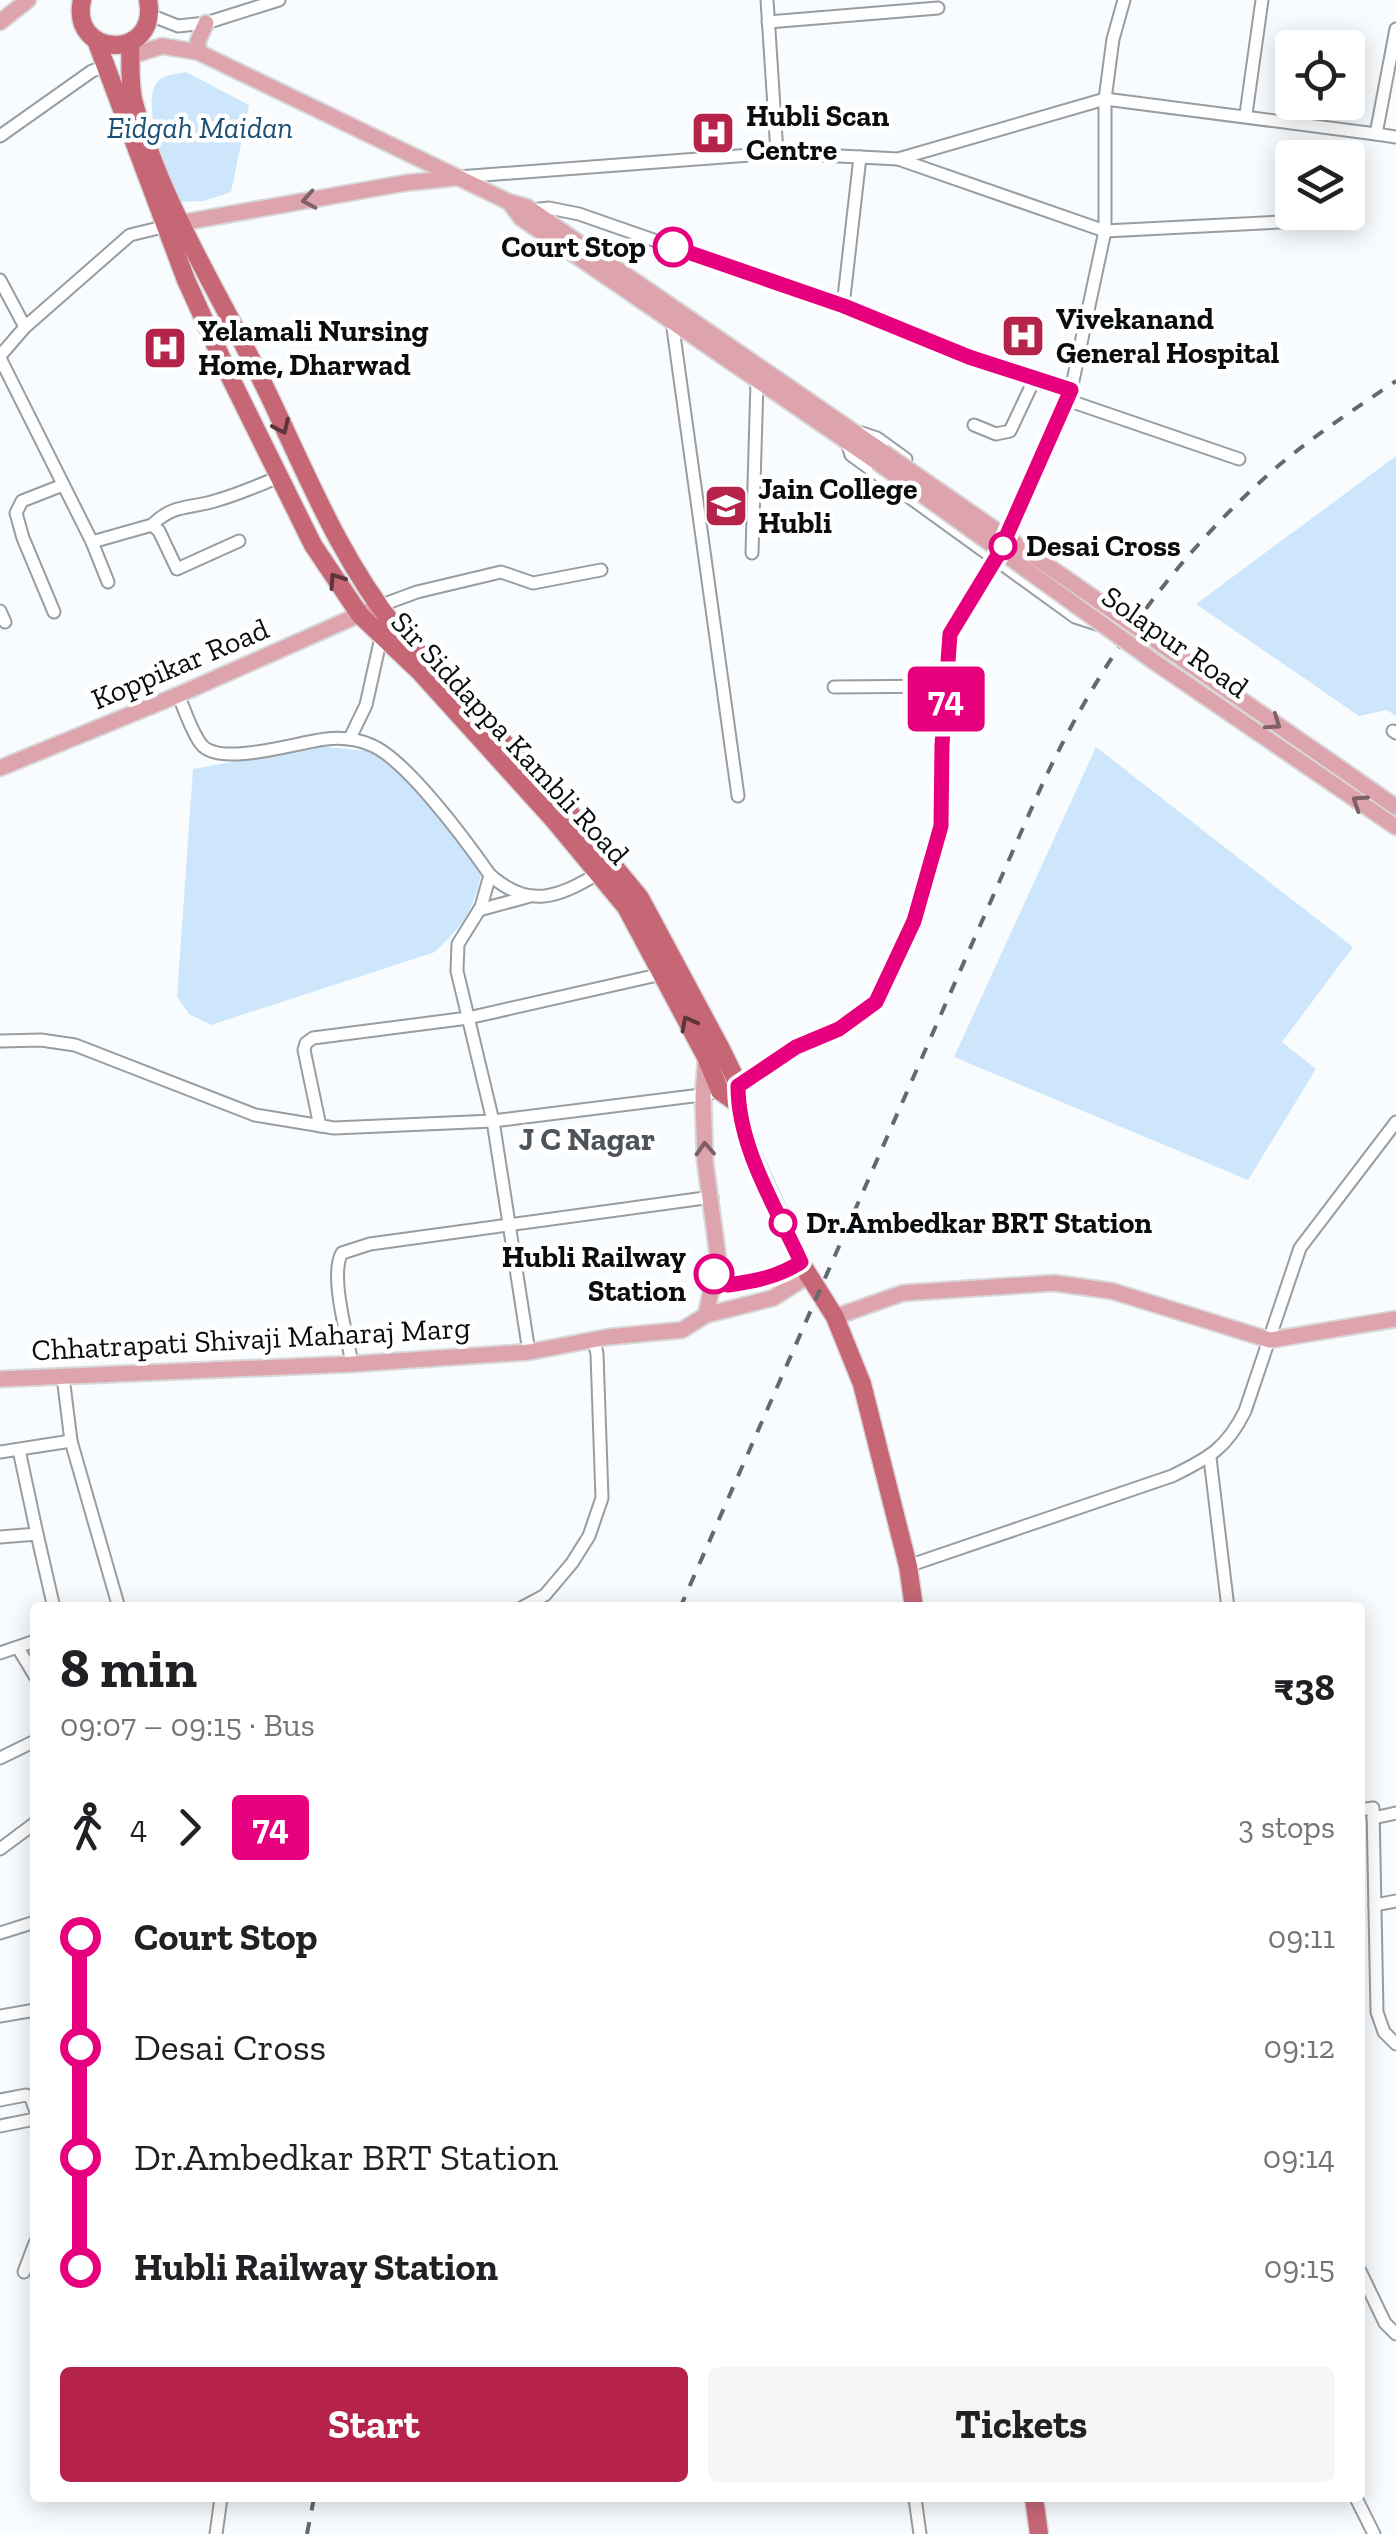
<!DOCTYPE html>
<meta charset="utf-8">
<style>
:root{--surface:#fff;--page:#f6f6f6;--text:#202124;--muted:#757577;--accent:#b5234a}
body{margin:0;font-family:"Zilla Slab",serif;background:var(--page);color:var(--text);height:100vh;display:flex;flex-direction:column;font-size:38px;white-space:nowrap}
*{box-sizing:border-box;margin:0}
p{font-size:32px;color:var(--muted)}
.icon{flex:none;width:55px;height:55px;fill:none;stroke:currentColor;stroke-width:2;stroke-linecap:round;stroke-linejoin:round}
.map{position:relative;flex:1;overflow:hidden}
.side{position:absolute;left:30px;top:1602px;width:1335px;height:900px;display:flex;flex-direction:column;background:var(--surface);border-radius:10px;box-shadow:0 5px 25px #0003}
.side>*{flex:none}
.badge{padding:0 20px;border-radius:8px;font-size:35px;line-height:65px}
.tools{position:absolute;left:1275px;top:30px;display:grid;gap:20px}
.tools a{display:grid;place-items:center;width:90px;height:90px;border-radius:10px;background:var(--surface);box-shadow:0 5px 25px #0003;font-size:50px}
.map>.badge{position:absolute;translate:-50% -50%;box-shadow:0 0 0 5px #fff}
.legs{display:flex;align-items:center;gap:15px;height:110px;padding:0 30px;font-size:32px}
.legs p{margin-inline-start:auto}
.head{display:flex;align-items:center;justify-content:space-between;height:170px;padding:0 30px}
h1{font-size:55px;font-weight:800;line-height:75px}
.action{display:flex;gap:20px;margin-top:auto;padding:20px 30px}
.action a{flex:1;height:115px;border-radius:10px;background:var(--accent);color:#fff;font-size:40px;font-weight:800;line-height:115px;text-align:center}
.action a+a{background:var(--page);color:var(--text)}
ul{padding:0 30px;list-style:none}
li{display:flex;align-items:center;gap:35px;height:110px;font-size:38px}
li i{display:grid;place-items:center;width:15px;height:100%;margin:0 12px;background:currentColor}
li i::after{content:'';width:25px;height:25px;margin:-12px;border:8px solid;border-radius:50%;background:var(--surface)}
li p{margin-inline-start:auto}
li:first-child i{background:linear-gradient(#0000 50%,currentColor 0)}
li:last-child i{background:linear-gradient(currentColor 50%,#0000 0)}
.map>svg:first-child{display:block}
.green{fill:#cde6fb}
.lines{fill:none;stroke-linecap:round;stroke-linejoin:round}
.minor-casing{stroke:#969da3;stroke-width:15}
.major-casing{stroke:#d8d8d9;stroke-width:19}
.highway-casing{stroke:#d8d8d9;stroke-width:21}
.minor{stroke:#fff;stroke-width:11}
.major{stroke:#dda4ad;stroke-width:15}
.highway{stroke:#c76776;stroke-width:18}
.rail{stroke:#66696b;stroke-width:4;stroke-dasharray:12 12;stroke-linecap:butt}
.major-bridge-casing{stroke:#d8d8d9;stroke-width:19;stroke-linecap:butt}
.major-bridge{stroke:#dda4ad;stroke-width:15}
.oneway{stroke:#7e6066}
.oneway2{stroke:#5f353d}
.line-1-casing{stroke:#fff;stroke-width:22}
.line-1{stroke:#e6007e;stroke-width:15}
.stop-1-dot{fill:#fff;stroke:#e6007e;stroke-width:5}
.labels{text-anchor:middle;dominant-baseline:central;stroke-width:9;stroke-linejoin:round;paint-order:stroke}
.poi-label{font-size:30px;font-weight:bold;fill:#0a0d0f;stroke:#fff;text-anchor:start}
.park-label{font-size:30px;font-style:italic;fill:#1b4f75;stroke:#fff}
.stop-label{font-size:30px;font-weight:bold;fill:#0a0d0f;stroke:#fff;text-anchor:end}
.street-label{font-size:30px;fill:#0a0d0f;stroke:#fff}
.neighbourhood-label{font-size:32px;font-weight:bold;fill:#4d5358;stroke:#fff}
</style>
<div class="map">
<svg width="1396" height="2534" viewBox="0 0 1396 2534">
<rect width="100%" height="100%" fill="#f9fcfe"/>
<!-- green -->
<g class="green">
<path d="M186,72L249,105L231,192L204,201L176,202C169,176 135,94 162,78C168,74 179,74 186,72Z"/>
<path d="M1396,456V716L1387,710L1359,716L1196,604Z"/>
<path d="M319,746L375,752L389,760L468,850L481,875C473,912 462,926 435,952L211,1025L189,1014L177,997L193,769Z"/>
<path d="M1096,747L1353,947L1282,1042L1316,1069L1248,1180L954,1057Z"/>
</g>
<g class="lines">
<defs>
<g id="minor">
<path d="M767,0L777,153"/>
<path d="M150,15L178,26L206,23L279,0"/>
<path d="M768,22L938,8"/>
<path d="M1246,114L1262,0"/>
<path d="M1376,134L1396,137"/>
<path d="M0,136L92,71L106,66"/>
<path d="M898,159L1105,99L1376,134L1396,29"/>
<path d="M458,177L777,153L860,157L898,159L1105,231L1319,220"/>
<path d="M531,210L549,208L579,214L843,306L969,357L1071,390"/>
<path d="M0,280L25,327"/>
<path d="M843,306L860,157"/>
<path d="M672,321L738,796"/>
<path d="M0,356L25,327L130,235L167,226"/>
<path d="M0,358L92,542L108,582"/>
<path d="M1067,400L1239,459"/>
<path d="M974,425L996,434L1010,431L1035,378"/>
<path d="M862,433L877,438L906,459"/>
<path d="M847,442L851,455L1075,617L1100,625"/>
<path d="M152,525C174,503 191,509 218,500C239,494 259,485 279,477"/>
<path d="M92,542L152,525L159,531L177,569L239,541"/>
<path d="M752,553L757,382"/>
<path d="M379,606L417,592L501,572L533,583L601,570"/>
<path d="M0,611L5,622"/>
<path d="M54,612L23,538L16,513L22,501L63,485"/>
<path d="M834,687L947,686"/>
<path d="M178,695C185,710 191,731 201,744C219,768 298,742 326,739C342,737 357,739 371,745C406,759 467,842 490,875L481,907L458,944L457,971L493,1121L529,1352"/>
<path d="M1393,731L1396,733"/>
<path d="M350,738L366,705L382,633"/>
<path d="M490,875C529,909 557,898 599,873"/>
<path d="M479,910L527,897"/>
<path d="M0,1041L41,1040L75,1045L255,1115L334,1128L493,1121L709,1094"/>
<path d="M737,1086L796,1047L839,1029L876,1002L914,921L941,827L951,634L998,555L1071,390L1105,231V99L1113,39L1124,0"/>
<path d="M320,1126L304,1050L306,1043L313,1038L468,1018L662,974"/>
<path d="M352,1364C348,1338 329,1275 342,1253L370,1244L712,1197"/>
<path d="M63,1377L71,1441L119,1608"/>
<path d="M19,1450L37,1534"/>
<path d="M0,1452L71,1441"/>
<path d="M1210,1458L1228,1608"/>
<path d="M0,1537L37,1534L54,1608"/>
<path d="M908,1566L1172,1476C1209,1458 1227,1448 1245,1411L1300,1248L1396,1122"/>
<path d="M521,1608L545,1595L572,1563L589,1536L602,1498L597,1354L594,1341"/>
<path d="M18,1648L35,1676"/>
<path d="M0,1653L35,1641"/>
<path d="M0,1758L35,1741"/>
<path d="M1360,1810L1373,1808L1377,2012L1384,2032L1396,2044"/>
<path d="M1373,1818L1396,1813"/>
<path d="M0,1849L35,1823"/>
<path d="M1375,1905L1396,1901"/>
<path d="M0,1933L35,1922"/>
<path d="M0,2016L35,2010"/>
<path d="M0,2100L26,2095L31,2098L35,2109"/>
<path d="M0,2126L35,2119"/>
<path d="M1360,2271L1385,2323L1396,2334"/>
<path d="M24,2272L35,2243"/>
<path d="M915,2498L920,2534"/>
<path d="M1356,2498L1374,2534"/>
<path d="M216,2534L221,2498"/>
</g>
<g id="major">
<path d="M0,22L28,0"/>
<path d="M198,52V41L206,23"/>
<path d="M131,56L162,46L198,52L509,202L527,207L883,452"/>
<path d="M509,202L521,218L877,462"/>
<path d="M180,223L405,183L454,178"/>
<path d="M1165,647L1396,807"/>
<path d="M1156,663L1396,827"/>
<path d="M0,768L178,695L379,606"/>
<path d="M706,1057L703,1096L705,1161L718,1257L706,1315"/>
<path d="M714,1274L728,1285C755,1281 778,1277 801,1263"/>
<path d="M835,1317L903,1293L1054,1283L1112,1291L1270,1340L1396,1319"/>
<path d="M0,1379L352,1364L529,1352L608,1337L682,1330L706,1315L773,1298L808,1276"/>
</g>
<g id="highway">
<path d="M82,0C69,59 160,61 148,0"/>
<path d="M96,40L186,280L230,377L313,545L360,615L420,672L553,819L626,907L706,1057L720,1091L738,1104"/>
<path d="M130,43C131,62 129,85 134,103C159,197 211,279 254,365C300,456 333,550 398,631L566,808L640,898L721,1049L739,1086L738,1104L749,1148L801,1263L835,1317L862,1384L908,1566L914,1608"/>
<path d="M1034,2498L1039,2534"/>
</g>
</defs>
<!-- minor casing -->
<use href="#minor" class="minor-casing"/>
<!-- major casing -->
<use href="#major" class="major-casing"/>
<!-- highway casing -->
<use href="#highway" class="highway-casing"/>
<!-- minor -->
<use href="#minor" class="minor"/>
<!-- major -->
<use href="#major" class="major"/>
<!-- highway -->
<use href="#highway" class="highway"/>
<!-- rail -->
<g class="rail">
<path d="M680,1608L1037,796C1094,669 1173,557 1278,466C1315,435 1356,408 1396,381"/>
<path d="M307,2534L314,2498"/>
</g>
<defs>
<g id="major-bridge">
<path d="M883,452L1165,647"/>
<path d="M877,462L1156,663"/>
</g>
</defs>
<!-- major-bridge casing -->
<use href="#major-bridge" class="major-bridge-casing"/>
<!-- major-bridge -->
<use href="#major-bridge" class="major-bridge"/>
</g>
<!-- one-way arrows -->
<defs><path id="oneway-chevron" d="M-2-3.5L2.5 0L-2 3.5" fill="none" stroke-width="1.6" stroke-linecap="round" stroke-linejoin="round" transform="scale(2.5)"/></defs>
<g class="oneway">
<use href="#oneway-chevron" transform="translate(309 200) rotate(170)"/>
<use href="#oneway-chevron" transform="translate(1274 723) rotate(35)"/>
<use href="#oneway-chevron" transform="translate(1359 802) rotate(-147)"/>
<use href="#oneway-chevron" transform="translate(705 1149) rotate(-93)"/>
</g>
<g class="oneway2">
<use href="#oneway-chevron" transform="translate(282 427) rotate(65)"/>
<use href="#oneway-chevron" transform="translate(336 580) rotate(-124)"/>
<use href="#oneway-chevron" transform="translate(688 1023) rotate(-118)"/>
</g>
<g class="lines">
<defs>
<path id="line-1" d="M673,247L844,306L969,357L1071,390L998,555L950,634L942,745L941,826L914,921L876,1002L839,1029L796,1047L738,1086C738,1148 776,1207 801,1262C778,1277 755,1281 728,1285L714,1274"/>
</defs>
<!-- line-1 casing -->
<use href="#line-1" class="line-1-casing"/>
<!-- line-1 -->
<use href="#line-1" class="line-1"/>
</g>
<!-- icons -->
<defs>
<symbol id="hospital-square" viewBox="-11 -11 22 22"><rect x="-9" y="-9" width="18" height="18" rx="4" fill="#b5234a" stroke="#fff"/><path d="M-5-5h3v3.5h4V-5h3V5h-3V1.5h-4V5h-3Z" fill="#fff"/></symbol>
<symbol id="university-square" viewBox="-11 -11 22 22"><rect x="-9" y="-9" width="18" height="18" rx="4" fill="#b5234a" stroke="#fff"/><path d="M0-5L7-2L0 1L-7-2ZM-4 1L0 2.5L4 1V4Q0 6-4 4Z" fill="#fff"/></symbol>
</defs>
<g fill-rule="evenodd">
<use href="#hospital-square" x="688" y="108" width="50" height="50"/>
<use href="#hospital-square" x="998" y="311" width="50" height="50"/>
<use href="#hospital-square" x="140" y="323" width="50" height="50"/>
<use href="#university-square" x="701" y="481" width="50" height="50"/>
</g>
<!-- markers -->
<g class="stop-1-dot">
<circle cx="673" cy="247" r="18"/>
<circle cx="1003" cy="546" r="12"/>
<circle cx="783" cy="1223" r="12"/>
<circle cx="714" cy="1274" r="18"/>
</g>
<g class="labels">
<!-- poi labels -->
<g class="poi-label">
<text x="746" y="116">Hubli Scan<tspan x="746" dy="34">Centre</tspan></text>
<text x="1056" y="319">Vivekanand<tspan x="1056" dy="34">General Hospital</tspan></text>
<text x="198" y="331">Yelamali Nursing<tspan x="198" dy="34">Home, Dharwad</tspan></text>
<text x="758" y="489">Jain College<tspan x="758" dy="34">Hubli</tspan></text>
</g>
<!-- park labels -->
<g class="park-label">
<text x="200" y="128">Eidgah Maidan</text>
</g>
<!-- stop labels -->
<g class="stop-label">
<text x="646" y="247">Court Stop</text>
<text x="1026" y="546" text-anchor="start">Desai Cross</text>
<text x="806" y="1223" text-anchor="start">Dr.Ambedkar BRT Station</text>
<text x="686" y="1257">Hubli Railway<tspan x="686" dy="34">Station</tspan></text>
</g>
<!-- street labels -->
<g class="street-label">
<text transform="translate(1175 642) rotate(35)">Solapur Road</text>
<text transform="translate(180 664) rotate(-23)">Koppikar Road</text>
<text transform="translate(510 738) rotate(47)">Sir Siddappa Kambli Road</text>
<text transform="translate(251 1339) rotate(-3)">Chhatrapati Shivaji Maharaj Marg</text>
</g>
<!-- neighbourhood labels -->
<g class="neighbourhood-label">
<text x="587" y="1139">J C Nagar</text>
</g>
</g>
</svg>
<div class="tools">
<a><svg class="icon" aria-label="locate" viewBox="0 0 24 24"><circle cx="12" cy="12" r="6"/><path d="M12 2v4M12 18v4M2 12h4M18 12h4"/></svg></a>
<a><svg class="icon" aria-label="layers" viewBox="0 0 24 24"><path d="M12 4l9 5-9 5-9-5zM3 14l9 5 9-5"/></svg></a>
</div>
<b class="badge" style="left:946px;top:699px;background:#e6007e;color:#fff">74</b>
<section class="side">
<div class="head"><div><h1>8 min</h1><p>09:07 – 09:15 · Bus</p></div><b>₹38</b></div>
<div class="legs"><svg class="icon" aria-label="walk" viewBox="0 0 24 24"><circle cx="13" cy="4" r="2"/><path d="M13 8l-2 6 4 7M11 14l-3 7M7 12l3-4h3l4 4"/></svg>4<svg class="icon" aria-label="forward" viewBox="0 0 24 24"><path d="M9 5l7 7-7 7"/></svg><b class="badge" style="background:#e6007e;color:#fff">74</b><p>3 stops</p></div>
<ul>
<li><i style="color:#e6007e"></i><b>Court Stop</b><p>09:11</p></li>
<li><i style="color:#e6007e"></i><span>Desai Cross</span><p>09:12</p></li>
<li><i style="color:#e6007e"></i><span>Dr.Ambedkar BRT Station</span><p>09:14</p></li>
<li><i style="color:#e6007e"></i><b>Hubli Railway Station</b><p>09:15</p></li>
</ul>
<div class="action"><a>Start</a><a>Tickets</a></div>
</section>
</div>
